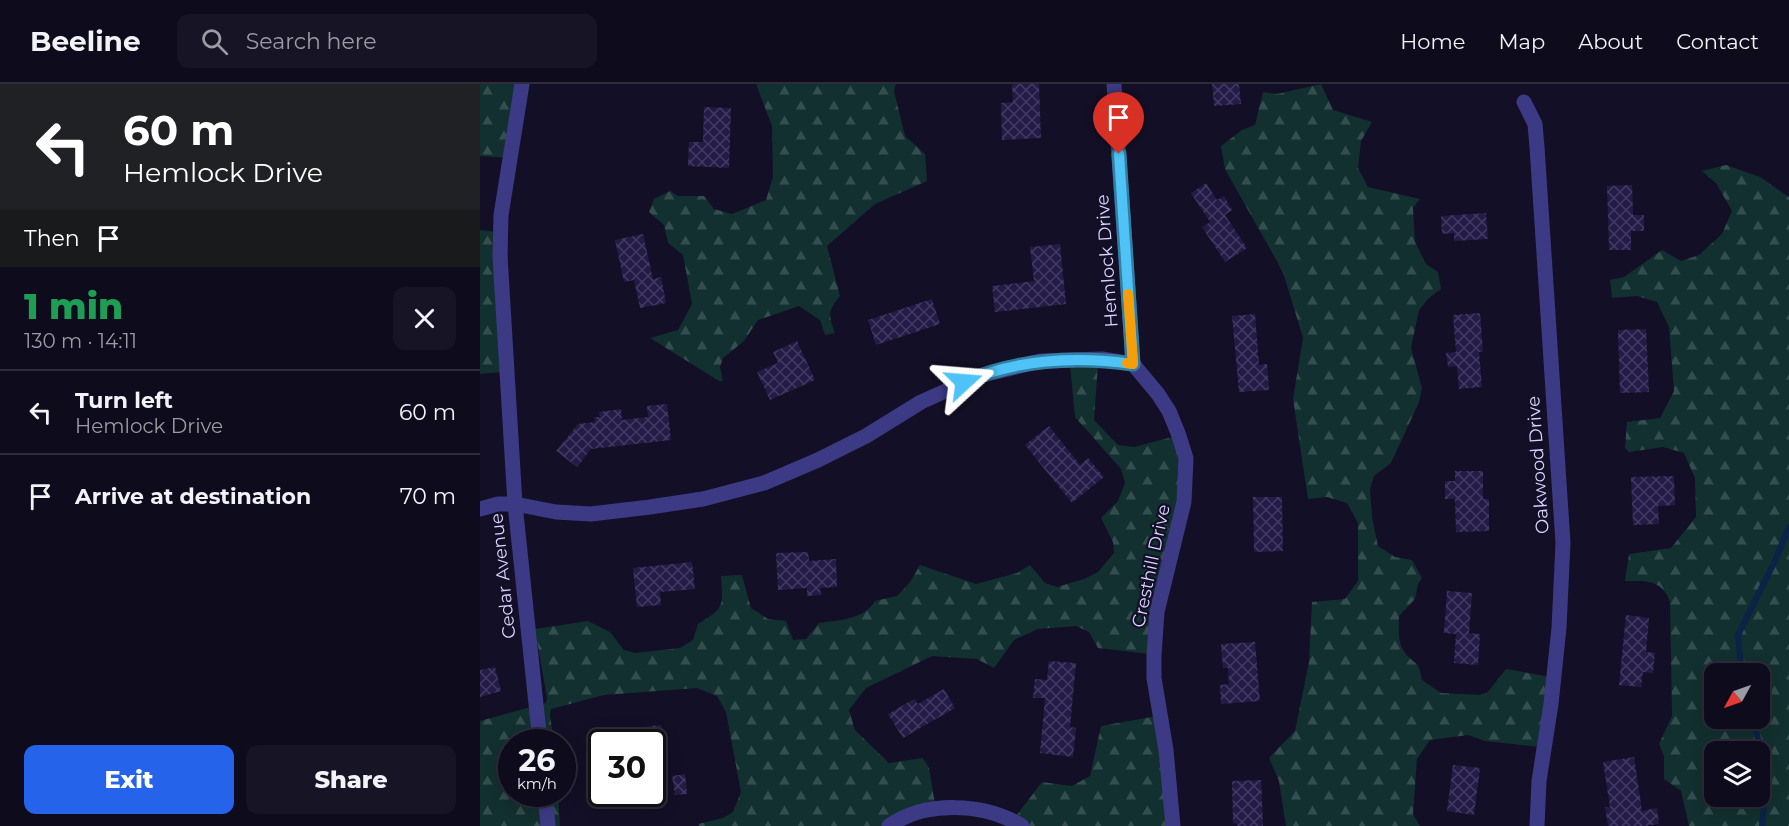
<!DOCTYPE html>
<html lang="en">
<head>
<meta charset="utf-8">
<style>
	:root { --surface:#0e0b1c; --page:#171425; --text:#f1f3f6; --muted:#9b9ba3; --line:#2e2b3b; --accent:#2563eb }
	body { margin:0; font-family:Montserrat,sans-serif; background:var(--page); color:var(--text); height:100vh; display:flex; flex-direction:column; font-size:22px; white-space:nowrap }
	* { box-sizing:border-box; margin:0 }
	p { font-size:20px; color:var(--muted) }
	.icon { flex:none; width:33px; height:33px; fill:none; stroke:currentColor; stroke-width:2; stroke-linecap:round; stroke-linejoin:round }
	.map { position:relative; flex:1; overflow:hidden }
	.panel { display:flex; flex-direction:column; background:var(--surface); width:480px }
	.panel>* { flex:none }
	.banner { background:#202124; color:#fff; overflow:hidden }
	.needle { width:39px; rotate:230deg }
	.controls { position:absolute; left:1224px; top:579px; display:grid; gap:12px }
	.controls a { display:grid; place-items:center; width:66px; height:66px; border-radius:12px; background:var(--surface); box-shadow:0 3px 15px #0003,0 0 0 2px var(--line); font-size:30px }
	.speed { position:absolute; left:18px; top:645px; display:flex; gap:12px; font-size:30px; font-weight:700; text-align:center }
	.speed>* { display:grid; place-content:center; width:78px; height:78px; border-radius:50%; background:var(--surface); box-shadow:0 3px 15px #0003,0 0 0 2px var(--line); line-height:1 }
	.speed small { font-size:15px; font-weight:400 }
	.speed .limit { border:3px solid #111; border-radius:9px; background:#fff; color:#111 }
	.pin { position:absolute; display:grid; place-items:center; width:51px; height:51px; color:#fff; margin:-62px -26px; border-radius:50% 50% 50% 0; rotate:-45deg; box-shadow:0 0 6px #0007 }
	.pin .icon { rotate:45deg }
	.me { position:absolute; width:66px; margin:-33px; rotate:71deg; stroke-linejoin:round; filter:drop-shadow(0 0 4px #0008) }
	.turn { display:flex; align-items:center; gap:21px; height:126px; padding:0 24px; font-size:27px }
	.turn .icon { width:78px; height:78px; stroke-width:2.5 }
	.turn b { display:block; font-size:42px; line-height:51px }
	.then { display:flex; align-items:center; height:57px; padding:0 24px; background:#0003; gap:12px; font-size:22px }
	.round { display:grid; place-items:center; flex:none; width:63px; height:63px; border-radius:12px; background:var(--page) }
	.headline { display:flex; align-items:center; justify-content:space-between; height:102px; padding:0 24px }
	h1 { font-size:36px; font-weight:800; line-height:45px; color:#1e9e55 }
	.primary-button { display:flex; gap:12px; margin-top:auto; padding:12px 24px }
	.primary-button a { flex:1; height:69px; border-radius:12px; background:var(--accent); color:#fff; font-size:24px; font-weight:800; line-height:69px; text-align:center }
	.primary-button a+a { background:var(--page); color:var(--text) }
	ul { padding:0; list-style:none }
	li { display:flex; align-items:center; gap:18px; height:84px; padding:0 24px; border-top:2px solid var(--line) }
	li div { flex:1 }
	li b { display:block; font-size:22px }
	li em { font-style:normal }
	header { display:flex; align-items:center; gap:36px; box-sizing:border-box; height:84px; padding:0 30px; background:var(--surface); border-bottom:2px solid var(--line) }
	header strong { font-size:28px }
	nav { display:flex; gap:33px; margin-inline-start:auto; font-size:21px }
	.search { width:420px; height:54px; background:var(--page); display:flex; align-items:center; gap:15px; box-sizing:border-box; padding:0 21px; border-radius:12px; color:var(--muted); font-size:22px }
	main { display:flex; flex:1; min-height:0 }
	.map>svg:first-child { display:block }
	.forest { fill:url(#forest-firs); fill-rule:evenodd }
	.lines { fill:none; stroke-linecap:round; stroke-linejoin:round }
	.stream { stroke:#0c2248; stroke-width:6 }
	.building { fill:url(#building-cross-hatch) }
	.minor { stroke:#3d3a85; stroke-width:15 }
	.route-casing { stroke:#337fa1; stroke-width:15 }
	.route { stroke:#4fc3f7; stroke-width:10 }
	.slow { stroke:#f59e0b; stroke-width:10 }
	.labels { text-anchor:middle; stroke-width:4.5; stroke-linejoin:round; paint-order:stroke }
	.street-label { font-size:18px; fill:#d9d4ff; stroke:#130f26 }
</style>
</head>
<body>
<header>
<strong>Beeline</strong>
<div class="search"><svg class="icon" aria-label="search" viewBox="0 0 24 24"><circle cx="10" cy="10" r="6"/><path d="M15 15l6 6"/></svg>Search here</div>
<nav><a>Home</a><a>Map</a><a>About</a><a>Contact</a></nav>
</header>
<main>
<section class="panel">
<div class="banner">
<div class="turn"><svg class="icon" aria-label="left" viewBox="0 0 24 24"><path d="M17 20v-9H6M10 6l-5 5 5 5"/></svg><div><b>60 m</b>Hemlock Drive</div></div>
<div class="then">Then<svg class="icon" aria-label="arrive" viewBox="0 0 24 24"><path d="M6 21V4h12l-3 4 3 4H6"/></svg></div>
</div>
<div class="headline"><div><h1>1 min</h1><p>130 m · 14:11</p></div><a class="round"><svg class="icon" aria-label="close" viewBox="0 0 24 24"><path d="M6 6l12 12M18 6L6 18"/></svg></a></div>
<ul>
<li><svg class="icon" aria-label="left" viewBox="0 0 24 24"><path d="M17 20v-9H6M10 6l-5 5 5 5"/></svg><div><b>Turn left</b><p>Hemlock Drive</p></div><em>60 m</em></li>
<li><svg class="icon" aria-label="arrive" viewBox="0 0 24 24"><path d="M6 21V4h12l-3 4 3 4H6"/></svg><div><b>Arrive at destination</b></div><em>70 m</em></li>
</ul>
<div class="primary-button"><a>Exit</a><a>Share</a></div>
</section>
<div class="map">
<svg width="1309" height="742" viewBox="0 0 1309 742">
	<defs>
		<pattern id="forest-firs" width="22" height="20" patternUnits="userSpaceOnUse" patternTransform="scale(1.5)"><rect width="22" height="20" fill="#12302f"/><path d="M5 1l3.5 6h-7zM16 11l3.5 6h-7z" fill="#344d4e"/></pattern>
		<pattern id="building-cross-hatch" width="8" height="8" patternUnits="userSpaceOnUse" patternTransform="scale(1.5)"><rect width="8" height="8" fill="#241b47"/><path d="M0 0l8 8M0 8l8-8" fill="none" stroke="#433b63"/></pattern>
	</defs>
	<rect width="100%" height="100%" fill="#130f26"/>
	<!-- forest -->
	<g class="forest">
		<path d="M0 0H47L33 74 0 72Z"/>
		<path d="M276 0H416L414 7 425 52 445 70 447 97 395 120 347 162 360 212C348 227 348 230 355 249L345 251 340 236 319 222 278 236 264 257 243 274 240 283 243 297H239L170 254 198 246 212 220 203 171 188 159 184 141 169 128 174 115 190 107 198 112H224L234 125 252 130 286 116 293 93 292 42Z"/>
		<path d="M841 0 853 26 892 38 881 57 878 84 888 103 940 115 933 124 935 158 946 180 958 188 961 205 949 214 939 226 931 264 942 304 939 318 911 379 894 392 890 405 892 433 898 462 915 473 932 476 942 494 938 500 935 515 919 532C919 543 917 559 925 569 937 583 938 575 942 596L961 609 1000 611 1008 608 1026 585 1077 594 1060 663 1005 657 988 651 950 656 937 675 933 730 940 742H806L799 697 789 674 815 647 829 578 832 518 865 515 878 497V439L867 419 847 413 828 415 813 315 823 254 803 188 745 85 741 62 762 46 775 41 783 8 797 10Z"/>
		<path d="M1246 81 1280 93 1309 113V742H1209L1201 707 1184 695V672L1179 660 1192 632 1190 517C1181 495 1166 497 1145 497L1149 470 1191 464 1216 433 1215 394 1204 369 1183 363 1149 368 1145 364 1147 338 1180 334 1194 307 1189 243 1177 218 1157 212 1132 214 1130 196 1144 193 1182 166 1201 177 1219 171 1242 150 1252 127 1236 99 1222 87ZM1234 590H1280V634H1234ZM1234 668H1280V712H1234Z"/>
		<path d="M0 146 25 149 28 153 27 197 32 287 0 290Z"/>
		<path d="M618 280 614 336 638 361 654 363 696 352 706 386 669 570 618 564 609 548 596 542 558 545 534 556 514 584 497 575 452 572 386 604 369 626 375 646 409 679 443 674 449 684 456 726 412 742H219L218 740 243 734 253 728 261 708 246 628 237 612 217 604 124 611 71 625 70 631 74 658H32V710H78L80 742H0V637L66 619 67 614 55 545 108 537 130 548 144 566 155 569 200 564 213 556 218 540C245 524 243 522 241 492L262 491 271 524 288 535 306 537 313 556 326 555 339 539C358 536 384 536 395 517L417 512 430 498 440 481 496 500 537 489 550 481 565 499 577 503 604 495 618 488 634 469 633 458 621 434 638 417 645 399 641 385 595 333 590 281Z"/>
		<path d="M677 632 692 742H538L534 735 562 698 592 702 610 692 621 642Z"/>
	</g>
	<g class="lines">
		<!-- stream -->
		<g class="stream">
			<path d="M1262 590 1258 551 1295 477 1309 443"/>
			<path d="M1272 634 1284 675V722L1282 742"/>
		</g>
	</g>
	<!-- building -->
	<g class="building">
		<path d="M532 0H559L561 54 522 56 521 19 533 18Z"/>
		<path d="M732 0H759L761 20 734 22Z"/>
		<path d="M224 23 251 24 249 84 208 82 209 58H223Z"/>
		<path d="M726 99 737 116 744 112 752 126 745 131 767 164 745 178 722 143 730 138 711 109Z"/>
		<path d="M1152 101 1153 131H1164V147H1151V166H1129L1127 102Z"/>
		<path d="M1006 129 1008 155 974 157V149L962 150 961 132Z"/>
		<path d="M163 150 173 195 181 193 186 219 160 224 154 196 144 198 135 156Z"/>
		<path d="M580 160 586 220 515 228 512 202 554 197 550 163Z"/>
		<path d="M452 215 460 240 396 261 388 236Z"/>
		<path d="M1000 229 1003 268H999L1002 303 979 305 977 282 968 283 966 269 976 268 973 231Z"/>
		<path d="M775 230 779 281 787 280 789 306 759 308 752 232Z"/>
		<path d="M1166 245 1169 308 1140 309 1138 246Z"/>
		<path d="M317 257 335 296 290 316 277 288 298 279 293 268Z"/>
		<path d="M187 320 191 356 111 365 97 383 76 367 98 340 115 338 114 333H120L119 328 141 325 142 336 168 333 167 322Z"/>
		<path d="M569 342 600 381 608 374 624 393 592 419 545 361Z"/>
		<path d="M975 387H1003V415H1009V447L976 448 975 415H965V397H975Z"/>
		<path d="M1194 392 1195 421 1178 422 1179 440 1153 441 1151 393Z"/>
		<path d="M773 413H802L803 467 774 468Z"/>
		<path d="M328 468 329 477 356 475 357 503 340 504 341 511 327 512V504L298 506 296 469Z"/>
		<path d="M212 478 215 505 180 508 181 521 157 523 153 484Z"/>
		<path d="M967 507 992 509 989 549 1000 550 998 581 974 579 976 550 964 549Z"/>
		<path d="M1146 531 1169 534 1166 568 1175 569 1173 589 1163 588 1161 603 1139 601Z"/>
		<path d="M775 558 780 617 741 620 740 601 749 600 748 584H743L741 560Z"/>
		<path d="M569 577 596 579 590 643 596 644 593 673 560 669 565 614H553L555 595 567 596Z"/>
		<path d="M15 583 21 607 0 613V586Z"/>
		<path d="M464 605 475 624 423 654 408 630 434 615 438 620Z"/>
		<path d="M181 641 184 665 172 667V658H133L131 647Z"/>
		<path d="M1154 673 1162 727 1177 724 1179 740 1164 742H1128L1125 723H1130L1123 678Z"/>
		<path d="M973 681 1000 684 994 731 967 727Z"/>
		<path d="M205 690 207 710 195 711 192 692Z"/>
		<path d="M781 696 783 742H757V740L753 739 752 697Z"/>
	</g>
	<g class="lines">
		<!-- minor -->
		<g class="minor">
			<path d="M42 0 21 131 20 172 35 420 60 658"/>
			<path d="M634 0 653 280"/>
			<path d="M1044 18 1055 40 1057 63 1083 459 1079 544 1071 620 1059 697 1057 742"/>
			<path d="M653 280 678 310 689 327 698 349 706 374 704 418 677 528 674 571V594L686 666 693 742"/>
			<path d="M0 425 18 420H35L76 428 111 430 170 423 223 415 284 399 338 376 386 352 441 318 499 292 560 277 622 275 653 280"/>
			<path d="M65 710 68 742"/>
			<path d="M409 742C446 716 505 719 542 742"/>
		</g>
	</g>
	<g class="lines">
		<defs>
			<path id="route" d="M484 298C538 275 596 272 653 280L639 70"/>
		</defs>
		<!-- route casing -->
		<use href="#route" class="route-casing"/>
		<!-- route -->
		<use href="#route" class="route"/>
		<!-- slow -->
		<path class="slow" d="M647 279 653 280 648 210"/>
	</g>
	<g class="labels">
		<!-- street labels -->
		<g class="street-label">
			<text transform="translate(627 177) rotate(-94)" y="6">Hemlock Drive</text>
			<text transform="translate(1058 381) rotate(-94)" y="6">Oakwood Drive</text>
			<text transform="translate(671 482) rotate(-78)" y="6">Cresthill Drive</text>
			<text transform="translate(23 492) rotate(-96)" y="6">Cedar Avenue</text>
		</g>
	</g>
</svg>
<div class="controls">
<a><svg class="needle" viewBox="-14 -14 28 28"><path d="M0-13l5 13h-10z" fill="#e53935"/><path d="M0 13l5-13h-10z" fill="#9b9ba3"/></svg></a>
<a><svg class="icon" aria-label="layers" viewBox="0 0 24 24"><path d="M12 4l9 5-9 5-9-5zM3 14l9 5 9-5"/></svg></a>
</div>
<div class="speed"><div>26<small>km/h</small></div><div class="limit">30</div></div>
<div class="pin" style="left:639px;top:70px;background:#d93025"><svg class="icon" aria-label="arrive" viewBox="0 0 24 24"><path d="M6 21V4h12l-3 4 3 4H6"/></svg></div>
<svg class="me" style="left:484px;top:298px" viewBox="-20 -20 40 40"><path d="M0-17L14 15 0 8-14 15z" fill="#4fc3f7" stroke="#fff" stroke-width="4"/></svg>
</div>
</main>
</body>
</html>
